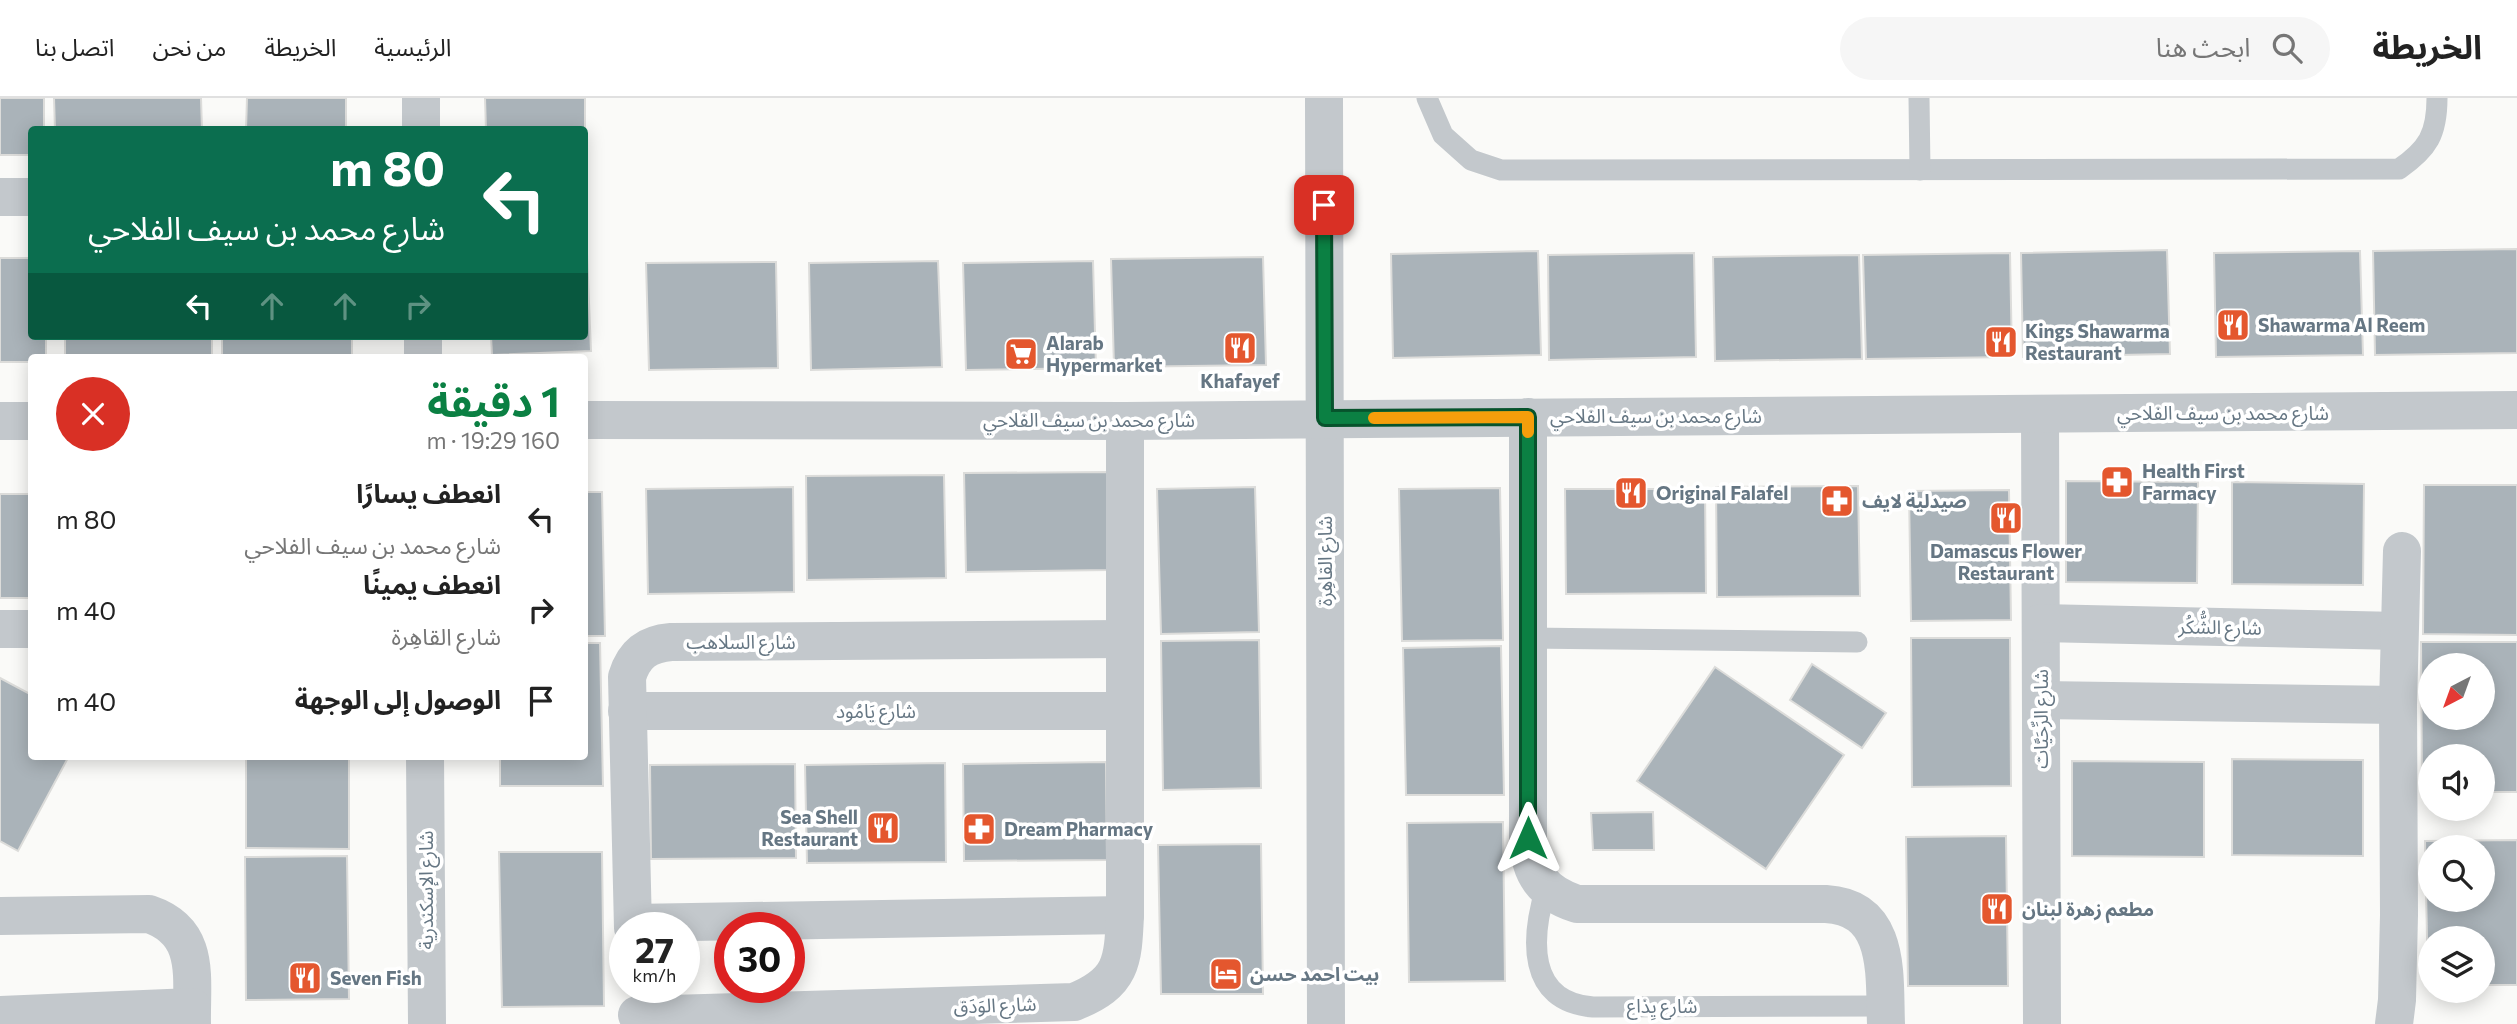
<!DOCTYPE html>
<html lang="ar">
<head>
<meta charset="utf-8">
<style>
	:root { --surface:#fff; --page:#f6f6f6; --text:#222; --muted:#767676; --line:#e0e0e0; --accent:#0b8043 }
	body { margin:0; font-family:Commissioner,"Noto Sans Arabic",sans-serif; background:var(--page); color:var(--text); direction:rtl; height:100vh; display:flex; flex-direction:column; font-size:26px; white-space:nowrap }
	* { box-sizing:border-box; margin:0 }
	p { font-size:23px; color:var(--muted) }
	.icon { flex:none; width:38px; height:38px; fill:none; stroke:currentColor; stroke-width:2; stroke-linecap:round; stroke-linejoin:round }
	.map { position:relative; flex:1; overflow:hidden; direction:ltr }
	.panel { position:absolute; left:28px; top:256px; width:560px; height:406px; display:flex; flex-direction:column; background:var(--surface); border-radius:7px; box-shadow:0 4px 18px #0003; direction:rtl }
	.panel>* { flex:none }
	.guide { position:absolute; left:28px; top:28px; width:560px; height:214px; border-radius:7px; box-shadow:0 4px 18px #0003; direction:rtl; background:#0b6e4f; color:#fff; overflow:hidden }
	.needle { width:46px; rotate:221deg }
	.tools { position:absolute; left:2418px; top:555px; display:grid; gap:14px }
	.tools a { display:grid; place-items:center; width:77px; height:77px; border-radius:50%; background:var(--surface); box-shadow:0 4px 18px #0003; font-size:35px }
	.speed { position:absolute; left:609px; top:814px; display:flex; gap:14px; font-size:35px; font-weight:700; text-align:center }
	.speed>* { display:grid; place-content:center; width:91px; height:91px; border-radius:50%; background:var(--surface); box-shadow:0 4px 18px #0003; line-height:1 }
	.speed small { font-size:18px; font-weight:400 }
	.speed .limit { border:10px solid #d22; background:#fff; color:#111 }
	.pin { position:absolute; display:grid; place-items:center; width:60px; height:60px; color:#fff; margin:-30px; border-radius:14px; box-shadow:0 4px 10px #0006 }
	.me { position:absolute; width:77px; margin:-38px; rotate:0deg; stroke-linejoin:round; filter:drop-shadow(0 0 5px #0008) }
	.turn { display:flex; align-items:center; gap:24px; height:147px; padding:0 28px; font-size:32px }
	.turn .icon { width:91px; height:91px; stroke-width:2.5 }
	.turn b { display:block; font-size:49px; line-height:60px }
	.lanes { display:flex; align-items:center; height:66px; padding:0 28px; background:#0003; justify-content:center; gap:35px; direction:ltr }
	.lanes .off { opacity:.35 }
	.round { display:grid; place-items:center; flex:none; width:74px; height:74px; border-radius:37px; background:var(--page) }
	.overview { display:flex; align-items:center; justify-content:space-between; height:119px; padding:0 28px }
	h1 { font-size:42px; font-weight:700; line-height:52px; color:var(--accent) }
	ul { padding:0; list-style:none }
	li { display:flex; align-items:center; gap:21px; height:91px; padding:0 28px }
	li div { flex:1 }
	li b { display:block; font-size:26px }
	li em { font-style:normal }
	header { display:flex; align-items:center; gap:42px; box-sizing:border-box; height:98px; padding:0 35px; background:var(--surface); border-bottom:2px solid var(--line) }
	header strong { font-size:33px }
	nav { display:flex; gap:38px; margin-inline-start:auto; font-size:24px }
	.search { width:490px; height:63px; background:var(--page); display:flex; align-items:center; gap:18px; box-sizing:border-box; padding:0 24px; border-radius:38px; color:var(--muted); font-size:26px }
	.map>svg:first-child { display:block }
	.building { fill:#aab3b9; stroke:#dcdcda; stroke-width:2; fill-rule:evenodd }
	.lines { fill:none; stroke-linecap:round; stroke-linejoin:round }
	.service { stroke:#c3c8cc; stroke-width:21 }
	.minor { stroke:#c3c8cc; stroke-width:38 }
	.route-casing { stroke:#07532c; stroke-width:18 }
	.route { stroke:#0b8043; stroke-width:12 }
	.slow { stroke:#f59e0b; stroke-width:12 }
	.labels { text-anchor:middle; stroke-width:7; stroke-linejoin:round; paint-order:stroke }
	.poi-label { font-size:19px; font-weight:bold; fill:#657683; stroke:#fff; text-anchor:start }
	.street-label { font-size:19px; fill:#657683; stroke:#fff }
</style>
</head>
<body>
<header>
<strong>الخريطة</strong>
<div class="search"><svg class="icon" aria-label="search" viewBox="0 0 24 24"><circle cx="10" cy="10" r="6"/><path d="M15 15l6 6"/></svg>ابحث هنا</div>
<nav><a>الرئيسية</a><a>الخريطة</a><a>من نحن</a><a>اتصل بنا</a></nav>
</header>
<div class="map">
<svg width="2517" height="926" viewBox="0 0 2517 926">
	<rect width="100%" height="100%" fill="#fafaf8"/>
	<!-- building -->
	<g class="building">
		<path d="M0 0H44V32H32V57H0Z"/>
		<path d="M54 0H201L202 32H55Z"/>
		<path d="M247 0H346V32H246Z"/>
		<path d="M485 0H585V96L584 32H486Z"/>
		<path d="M585 107 591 253 492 257 491 238H584Z"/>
		<path d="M2517 151V255L2375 257 2373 153Z"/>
		<path d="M2167 152 2170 256 2023 259 2021 155Z"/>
		<path d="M1538 153 1541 257 1393 260 1391 156Z"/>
		<path d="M2360 153 2363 257 2216 259 2214 155Z"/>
		<path d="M1694 155 1696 259 1549 262 1548 157Z"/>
		<path d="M2010 155 2012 259 1866 261 1863 157Z"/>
		<path d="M1859 157 1862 261 1715 263 1713 159Z"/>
		<path d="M1263 159 1266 267 1114 269 1111 161Z"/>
		<path d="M0 160H32V238H46V259H32V264H0Z"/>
		<path d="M938 163 942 269 811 272 809 165Z"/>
		<path d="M1093 163 1096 270 966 272 963 165Z"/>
		<path d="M776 164 778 270 649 272 646 165Z"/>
		<rect x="65" y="238" width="147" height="21"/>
		<rect x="222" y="238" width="130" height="21"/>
		<path d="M1108 374 1109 472 966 474 964 375Z"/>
		<path d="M944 377 946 480 807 482 806 378Z"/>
		<path d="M2066 383 2198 384 2197 485 2066 484Z"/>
		<path d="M2232 384 2364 386 2363 487 2232 486Z"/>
		<path d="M2424 387H2517V537L2423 536Z"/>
		<path d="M1858 388 1860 498 1717 499 1716 389Z"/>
		<path d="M793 389 794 494 648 496 646 391Z"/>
		<path d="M1255 389 1259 534 1161 536 1157 391Z"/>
		<path d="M1500 390 1503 542 1402 543 1399 391Z"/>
		<path d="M1565 391H1705L1706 495 1566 496Z"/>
		<path d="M2009 392 2011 522 1911 523 1909 393Z"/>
		<path d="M584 394H602L605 538H584Z"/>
		<rect x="0" y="396" width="32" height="104"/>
		<path d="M1911 540H2010L2011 688 1912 689Z"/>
		<path d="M1259 542 1261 690 1163 692 1161 543Z"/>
		<path d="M2421 544H2517V694H2483V658H2431V694H2422ZM2431 567H2483V620H2431Z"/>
		<path d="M584 545H600L603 688H500V658H584Z"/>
		<path d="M1501 548 1504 697H1406L1403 550Z"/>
		<path d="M1812 566 1886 615 1862 650 1790 602Z"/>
		<path d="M1715 569 1844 657 1766 771 1637 683Z"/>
		<path d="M0 580 32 597V658H69L18 753 0 743Z"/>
		<path d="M100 658H217V661L100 660Z"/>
		<path d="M246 658H349V751L246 750Z"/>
		<path d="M2232 661 2363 662V758L2232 757Z"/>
		<path d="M2072 663 2204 664V759L2072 758Z"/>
		<path d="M1106 664 1107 762 964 763 963 666Z"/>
		<path d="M945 665 946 764 807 765 805 667Z"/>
		<path d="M795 666 796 760 651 761 650 667Z"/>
		<path d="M1653 714 1654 752H1593L1591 715Z"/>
		<path d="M1503 724 1505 883 1409 884 1407 725Z"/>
		<path d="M2006 738 2008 888H1908L1906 739Z"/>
		<path d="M2517 742V887H2483V840H2431V888H2428L2425 743ZM2431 749H2483V802H2431Z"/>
		<path d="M1261 746 1263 896H1161L1158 747Z"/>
		<path d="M499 754H602L604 908 502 909Z"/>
		<path d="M347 758 349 901 246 902 245 759Z"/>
	</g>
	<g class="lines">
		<!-- service -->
		<g class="service">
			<path d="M1427 0 1443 37 1471 62 1501 72 2399 71C2428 51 2437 36 2437 0"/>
			<path d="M1919 0 1920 72"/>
			<path d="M1528 540 1857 544"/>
			<path d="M1546 790C1531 839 1526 904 1593 909L1885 908"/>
		</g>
		<!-- minor -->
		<g class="minor">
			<path d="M421 0V32"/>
			<path d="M1324 0 1326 926"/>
			<path d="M0 99H32"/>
			<path d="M423 238V259"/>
			<path d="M2040 316 2042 926"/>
			<path d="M1528 319V740C1529 776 1543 795 1577 806H1826C1892 810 1884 878 1886 926"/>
			<path d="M584 322 1125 323 2517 312"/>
			<path d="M0 323H32"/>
			<path d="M2041 525 2399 533"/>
			<path d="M0 531H32"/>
			<path d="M2041 602 2398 607"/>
			<path d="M627 613H1124"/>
			<path d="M425 658 427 926"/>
			<path d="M0 818 149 816C202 834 191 880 192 926"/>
			<path d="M633 825 1125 817"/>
			<path d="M633 830 627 579C634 556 647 546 671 544L1123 541"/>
			<path d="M0 917 192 909"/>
			<path d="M637 917 1074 904C1122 885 1123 864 1125 817V323"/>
			<path d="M2394 926 2397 902 2399 817 2398 607 2402 453"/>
		</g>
	</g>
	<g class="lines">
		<defs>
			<path id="route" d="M1324 107 1325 320 1528 319V740"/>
		</defs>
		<!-- route casing -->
		<use href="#route" class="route-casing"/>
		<!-- route -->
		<use href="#route" class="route"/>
		<!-- slow -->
		<path class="slow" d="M1374 320 1528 319V334"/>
	</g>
	<!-- icons -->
	<defs>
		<symbol id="restaurant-square" viewBox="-11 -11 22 22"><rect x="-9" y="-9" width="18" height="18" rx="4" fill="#e4572e" stroke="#fff"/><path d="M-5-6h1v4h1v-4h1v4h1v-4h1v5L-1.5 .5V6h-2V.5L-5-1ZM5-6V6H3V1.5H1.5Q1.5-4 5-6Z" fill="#fff"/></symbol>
		<symbol id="supermarket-square" viewBox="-11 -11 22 22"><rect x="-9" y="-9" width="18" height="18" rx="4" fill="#e4572e" stroke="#fff"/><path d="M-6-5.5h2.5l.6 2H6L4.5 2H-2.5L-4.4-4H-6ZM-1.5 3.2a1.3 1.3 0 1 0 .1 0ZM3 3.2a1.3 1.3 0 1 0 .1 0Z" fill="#fff"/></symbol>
		<symbol id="pharmacy-square" viewBox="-11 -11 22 22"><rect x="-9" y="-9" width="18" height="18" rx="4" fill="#e4572e" stroke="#fff"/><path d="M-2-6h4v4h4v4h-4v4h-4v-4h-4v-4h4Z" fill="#fff"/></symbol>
		<symbol id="hotel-square" viewBox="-11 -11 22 22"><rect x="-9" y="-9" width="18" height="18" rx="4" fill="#e4572e" stroke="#fff"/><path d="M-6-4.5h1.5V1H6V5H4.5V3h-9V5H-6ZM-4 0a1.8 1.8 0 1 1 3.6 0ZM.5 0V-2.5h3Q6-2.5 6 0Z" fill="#fff"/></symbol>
	</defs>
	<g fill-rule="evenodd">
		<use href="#restaurant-square" x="2214" y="208" width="38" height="38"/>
		<use href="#restaurant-square" x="1982" y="225" width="38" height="38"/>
		<use href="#restaurant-square" x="1221" y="231" width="38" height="38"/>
		<use href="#supermarket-square" x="1002" y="237" width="38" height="38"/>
		<use href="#pharmacy-square" x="2098" y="365" width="38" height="38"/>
		<use href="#restaurant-square" x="1612" y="376" width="38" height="38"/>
		<use href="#pharmacy-square" x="1818" y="384" width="38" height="38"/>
		<use href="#restaurant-square" x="1987" y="401" width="38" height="38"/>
		<use href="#restaurant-square" x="864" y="711" width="38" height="38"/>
		<use href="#pharmacy-square" x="960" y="712" width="38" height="38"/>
		<use href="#restaurant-square" x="1978" y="792" width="38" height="38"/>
		<use href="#hotel-square" x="1207" y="857" width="38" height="38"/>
		<use href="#restaurant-square" x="286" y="861" width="38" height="38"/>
	</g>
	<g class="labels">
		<!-- poi labels -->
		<g class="poi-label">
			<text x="2258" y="234">Shawarma Al Reem</text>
			<text x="2025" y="240">Kings Shawarma<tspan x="2025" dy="22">Restaurant</tspan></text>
			<text x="1046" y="252">Alarab<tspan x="1046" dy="22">Hypermarket</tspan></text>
			<text x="1240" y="290" text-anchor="middle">Khafayef</text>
			<text x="2142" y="380">Health First<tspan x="2142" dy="22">Farmacy</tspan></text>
			<text x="1656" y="402">Original Falafel</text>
			<text x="1862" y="410">صيدلية لايف</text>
			<text x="2006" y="460" text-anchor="middle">Damascus Flower<tspan x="2006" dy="22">Restaurant</tspan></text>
			<text x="858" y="726" text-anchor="end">Sea Shell<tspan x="858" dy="22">Restaurant</tspan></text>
			<text x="1004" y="738">Dream Pharmacy</text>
			<text x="2022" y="818">مطعم زهرة لبنان</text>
			<text x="1250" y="883">بيت احمد حسن</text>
			<text x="330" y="887">Seven Fish</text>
		</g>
		<!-- street labels -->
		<g class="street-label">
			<text x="2223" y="322">شارع محمد بن سيف الفلاحي</text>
			<text x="1656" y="325">شارع محمد بن سيف الفلاحي</text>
			<text x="1089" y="329">شارع محمد بن سيف الفلاحي</text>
			<text transform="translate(1325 463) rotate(-90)" y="7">شارع القاهِرة</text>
			<text transform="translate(2220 529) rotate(1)" y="7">شارع الشُّكُر</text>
			<text x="741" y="551">شارع السلاهب</text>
			<text x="876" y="620">شارع يَامُود</text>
			<text transform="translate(2041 621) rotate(-90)" y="7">شارع الرِّحَيَّات</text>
			<text transform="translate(426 792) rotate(-90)" y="7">شارع الإسكندرية</text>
			<text transform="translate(995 907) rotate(-2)" y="7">شارع الوَدَق</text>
			<text x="1662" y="915">شارع يِذاع</text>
		</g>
	</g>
</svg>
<div class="tools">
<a><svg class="needle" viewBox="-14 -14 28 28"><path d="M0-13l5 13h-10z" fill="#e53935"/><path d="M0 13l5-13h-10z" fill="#767676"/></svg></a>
<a><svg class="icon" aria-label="sound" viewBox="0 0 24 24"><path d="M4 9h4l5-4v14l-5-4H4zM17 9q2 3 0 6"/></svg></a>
<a><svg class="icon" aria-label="search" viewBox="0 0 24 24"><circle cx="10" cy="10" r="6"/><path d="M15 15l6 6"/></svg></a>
<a><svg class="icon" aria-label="layers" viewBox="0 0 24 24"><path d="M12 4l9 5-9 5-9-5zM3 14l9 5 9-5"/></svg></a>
</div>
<div class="speed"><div>27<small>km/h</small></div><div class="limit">30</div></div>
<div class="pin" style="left:1324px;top:107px;background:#d93025"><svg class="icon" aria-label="arrive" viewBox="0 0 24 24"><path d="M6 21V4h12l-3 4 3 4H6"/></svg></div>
<svg class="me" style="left:1528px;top:740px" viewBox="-20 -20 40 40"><path d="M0-17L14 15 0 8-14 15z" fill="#0b8043" stroke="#fff" stroke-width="4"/></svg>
<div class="guide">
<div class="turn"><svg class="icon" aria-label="left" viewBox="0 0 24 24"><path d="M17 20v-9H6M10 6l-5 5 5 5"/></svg><div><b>80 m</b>شارع محمد بن سيف الفلاحي</div></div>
<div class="lanes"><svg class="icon" aria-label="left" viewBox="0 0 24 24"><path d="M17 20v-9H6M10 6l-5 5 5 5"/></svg><svg class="icon off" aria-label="ahead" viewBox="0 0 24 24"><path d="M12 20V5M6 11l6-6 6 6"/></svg><svg class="icon off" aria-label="ahead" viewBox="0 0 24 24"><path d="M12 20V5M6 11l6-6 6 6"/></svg><svg class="icon off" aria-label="right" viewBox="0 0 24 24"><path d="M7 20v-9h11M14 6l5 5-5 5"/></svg></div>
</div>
<section class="panel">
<div class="overview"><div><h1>1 دقيقة</h1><p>160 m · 19:29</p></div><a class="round" style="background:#d93025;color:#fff"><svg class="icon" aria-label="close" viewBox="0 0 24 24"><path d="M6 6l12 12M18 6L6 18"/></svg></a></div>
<ul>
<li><svg class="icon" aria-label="left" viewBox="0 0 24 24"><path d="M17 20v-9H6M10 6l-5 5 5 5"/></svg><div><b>انعطف يسارًا</b><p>شارع محمد بن سيف الفلاحي</p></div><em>80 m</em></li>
<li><svg class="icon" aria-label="right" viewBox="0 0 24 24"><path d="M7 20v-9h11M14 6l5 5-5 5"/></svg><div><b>انعطف يمينًا</b><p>شارع القاهِرة</p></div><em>40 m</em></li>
<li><svg class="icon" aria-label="arrive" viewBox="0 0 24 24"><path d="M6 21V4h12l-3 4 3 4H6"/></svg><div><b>الوصول إلى الوجهة</b></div><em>40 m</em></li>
</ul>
</section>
</div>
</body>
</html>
